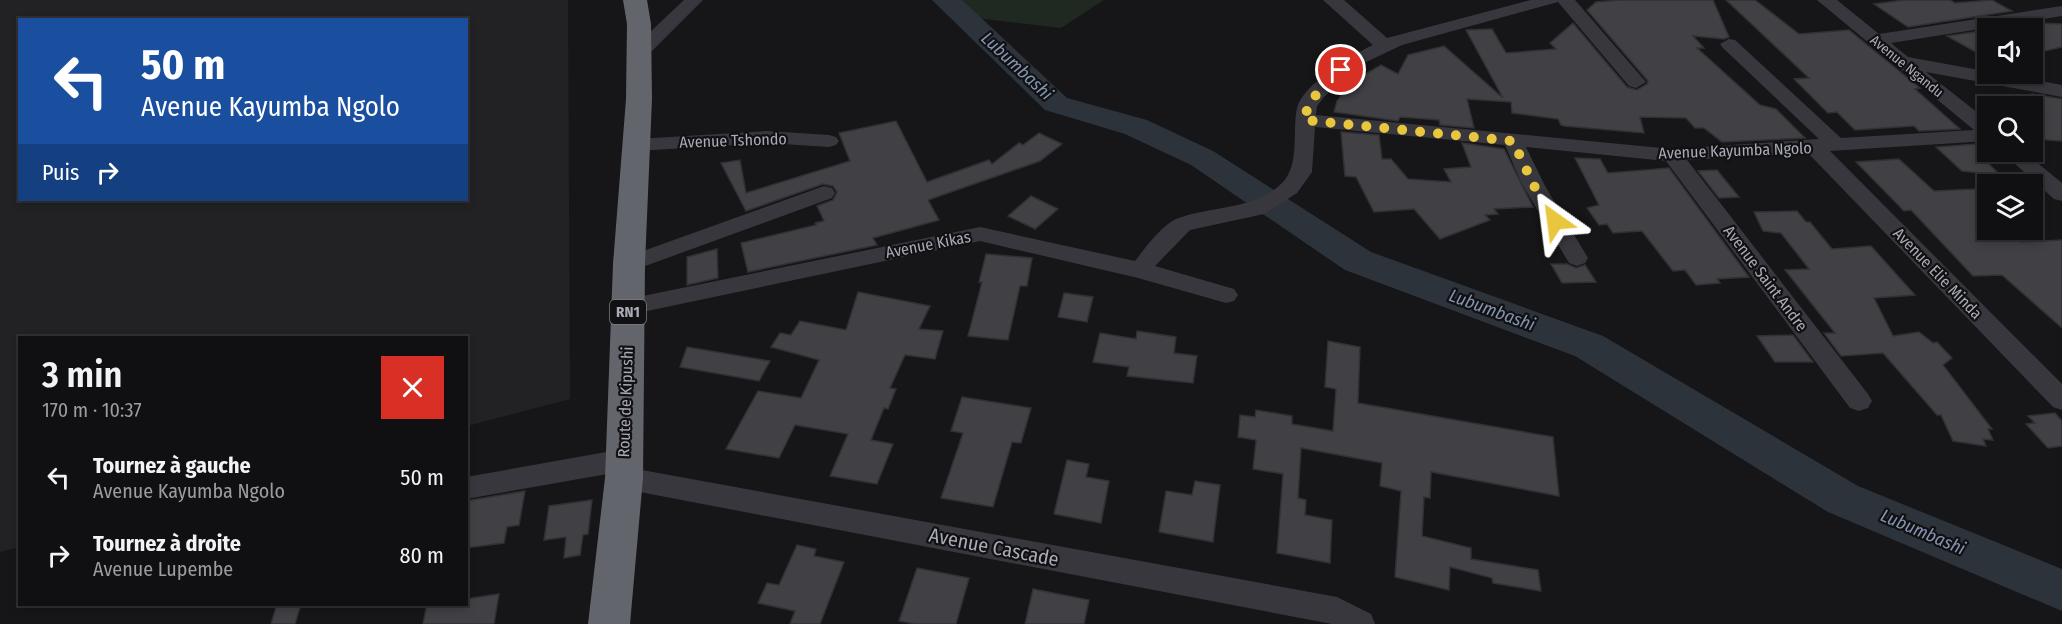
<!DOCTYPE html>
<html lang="fr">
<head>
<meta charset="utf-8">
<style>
	:root { --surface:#101012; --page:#1e1e20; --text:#f1f3f6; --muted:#9c9d9f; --line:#303032 }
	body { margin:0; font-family:"Fira Sans Condensed",sans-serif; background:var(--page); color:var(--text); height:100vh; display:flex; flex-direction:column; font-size:22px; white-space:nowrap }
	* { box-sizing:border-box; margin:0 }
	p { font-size:20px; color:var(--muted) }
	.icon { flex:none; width:33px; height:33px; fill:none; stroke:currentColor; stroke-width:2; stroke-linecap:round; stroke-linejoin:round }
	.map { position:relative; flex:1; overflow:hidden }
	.drawer { position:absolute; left:18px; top:336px; width:450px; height:270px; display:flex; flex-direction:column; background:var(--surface); border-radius:0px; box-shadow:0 3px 9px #0003,0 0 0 2px var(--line) }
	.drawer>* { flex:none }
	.guide { position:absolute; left:18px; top:18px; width:450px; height:183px; border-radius:0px; box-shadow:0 3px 9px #0003,0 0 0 2px var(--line); background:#1a4fa0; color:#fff; overflow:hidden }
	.fabs { position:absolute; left:1977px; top:18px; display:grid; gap:12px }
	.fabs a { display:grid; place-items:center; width:66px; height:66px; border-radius:0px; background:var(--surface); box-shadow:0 3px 9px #0003,0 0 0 2px var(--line); font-size:30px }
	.pin { position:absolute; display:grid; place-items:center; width:51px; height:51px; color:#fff; margin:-26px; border:3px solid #fff; border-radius:50%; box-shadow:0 2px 6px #0007 }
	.me { position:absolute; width:66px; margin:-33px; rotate:329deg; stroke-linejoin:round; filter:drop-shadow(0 0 4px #0008) }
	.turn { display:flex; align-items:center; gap:21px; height:126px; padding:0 24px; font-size:27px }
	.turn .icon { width:78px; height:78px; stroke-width:2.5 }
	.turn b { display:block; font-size:42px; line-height:51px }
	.then { display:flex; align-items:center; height:57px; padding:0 24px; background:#0003; gap:12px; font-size:22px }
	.round { display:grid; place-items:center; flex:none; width:63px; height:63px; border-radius:0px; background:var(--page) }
	.head { display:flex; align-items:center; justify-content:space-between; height:102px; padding:0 24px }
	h1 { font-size:36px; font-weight:600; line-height:45px }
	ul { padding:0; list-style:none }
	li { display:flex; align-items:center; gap:18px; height:78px; padding:0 24px }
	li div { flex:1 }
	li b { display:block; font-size:22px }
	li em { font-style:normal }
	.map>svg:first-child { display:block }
	.built { fill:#222225; fill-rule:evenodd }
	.green { fill:#202822 }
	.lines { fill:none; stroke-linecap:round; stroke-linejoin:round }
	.river { fill:#2d333b; fill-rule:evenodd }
	.building { fill:#404045; stroke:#313034; stroke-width:1.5 }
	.minor { fill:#37373d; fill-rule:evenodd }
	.highway { fill:#63656d; fill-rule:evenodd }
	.route { stroke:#e8c63e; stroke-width:10; stroke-dasharray:0 18 }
	.labels { text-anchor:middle; stroke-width:4.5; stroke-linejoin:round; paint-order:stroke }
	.far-street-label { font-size:14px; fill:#a9abb7; stroke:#111113 }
	.shield { fill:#111113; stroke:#7b7d86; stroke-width:1.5 }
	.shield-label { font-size:15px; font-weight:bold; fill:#a9abb7 }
	.street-label { font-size:16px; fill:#a9abb7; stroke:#111113 }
	.water-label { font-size:18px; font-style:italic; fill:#8294b0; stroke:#111113 }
	.near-street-label { font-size:20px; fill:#a9abb7; stroke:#111113 }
</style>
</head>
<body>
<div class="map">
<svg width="2062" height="624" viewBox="0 0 2062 624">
	<rect width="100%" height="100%" fill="#161618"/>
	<!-- built -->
	<path class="built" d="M0 0H568L570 399 467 426 466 338H20L19 547 0 552ZM20 20H466V200H20Z"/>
	<!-- green -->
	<path class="green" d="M954 0H1104L1061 28 976 18Z"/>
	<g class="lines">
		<!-- river -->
		<path class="river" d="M932 0H962L1067 98 1147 120 1213 151 1371 252 1603 336 1858 486 2062 569V611L1828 512 1575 356 1345 270 1191 165 1125 134 1045 110Z"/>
	</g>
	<!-- building -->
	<g class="building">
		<path d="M1620 0H1713L1729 37 1724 39 1693 36 1704 48H1697L1760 105 1776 109 1805 138 1722 142 1704 128H1695L1686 118 1640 117 1644 133 1564 126 1561 125 1558 119 1512 113 1511 102 1467 99 1474 128 1440 125 1439 120 1400 117 1398 121 1334 112 1337 101 1351 82 1381 65 1398 74 1408 55 1444 46 1503 98 1466 30 1492 29 1506 53 1556 49 1550 43 1573 23 1627 87 1637 90 1647 84 1648 81 1587 10 1596 2Z"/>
		<path d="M1726 0H1755L1799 34 1849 30 1920 88 1915 89 1960 129 1919 131 1914 126 1855 130 1837 112 1828 113 1794 79 1809 78Z"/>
		<path d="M1904 0H1950L1955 3 1992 0 2012 11 1908 27 1874 4Z"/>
		<path d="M2033 23 2062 24V47L2032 54V28H1997Z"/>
		<path d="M1988 30V59L1947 36Z"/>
		<path d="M2032 94 2062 99V141L2032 139Z"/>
		<path d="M896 121 927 182 989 160 992 164 1019 143 1023 145 1039 133 1062 144 1040 161 928 200 939 220 873 238 877 245 748 272 741 243 816 225 815 223 824 221 817 206 833 200 837 192 833 186 823 184 746 211 721 163 740 160 746 193 850 161 839 133Z"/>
		<path d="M1341 132 1379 135 1382 159H1391L1408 179 1451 182 1444 169 1471 167 1462 143 1504 149 1533 207 1494 209 1498 214 1485 215 1490 220 1440 239 1414 209 1374 212 1356 177 1345 176Z"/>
		<path d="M1977 144 1982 148H1988V152H1993L2005 162 1988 163 2000 175 1962 171 1936 147Z"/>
		<path d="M1575 158 1600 159 1608 173 1669 168 1749 277 1717 279 1720 283 1696 285 1685 270 1673 271 1642 231 1613 233 1607 224 1599 225 1587 208 1599 205Z"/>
		<path d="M1899 159 1934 191 1976 189 1988 200V230H2009L2021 242 2062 240V328L2002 275 1973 276 1911 210 1904 211 1856 162Z"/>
		<path d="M1717 170 1739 197 1719 198 1698 171Z"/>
		<path d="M1031 196 1058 209 1035 229 1008 216Z"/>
		<path d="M1797 211 1806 222H1810L1832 249 1871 246 1915 295 1874 298 1893 336 1919 332 1933 343 1937 342 1952 358 1943 365 1992 429H1988L1993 440 1983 439 1986 446 1953 441 1941 415H1937L1883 353 1841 356 1824 333H1835L1785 270 1809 269 1781 233 1763 231 1754 212Z"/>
		<path d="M717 249 718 278 687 285V257Z"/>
		<path d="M986 254 1032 258 1027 286H1020L1008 340 968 336 982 282H979Z"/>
		<path d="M1551 264H1567L1576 268 1585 265 1596 282 1562 283Z"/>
		<path d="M858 292 930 306 919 329 943 331 935 359 905 355 890 388 896 389 888 409 884 408 871 440 893 444 877 484 830 476 848 434 795 425 779 458 726 449 758 391 801 398 819 360 771 347 780 333 791 335 800 321 846 330Z"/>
		<path d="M1064 293 1093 297 1087 322 1058 317Z"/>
		<path d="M1137 331 1176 337 1174 353 1197 356 1193 383 1127 376 1129 367 1093 362 1100 333 1136 339Z"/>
		<path d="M1793 335 1813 362H1775L1757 336Z"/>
		<path d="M1328 341 1360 347 1358 403 1553 437 1559 496 1431 472 1430 498 1424 497 1422 536 1471 548V559L1538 570 1541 591 1493 583 1492 578 1450 567 1449 590 1395 577 1401 491 1380 486 1382 463 1301 448 1298 498 1306 500 1305 515 1332 520 1330 563 1277 553 1283 474 1253 469 1256 440 1238 437 1240 415 1255 417 1256 410 1292 416V424L1333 431 1336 389 1325 387Z"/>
		<path d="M687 347 770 361 759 381 680 367Z"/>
		<path d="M962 397 1031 408 1021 443 1012 442 993 507 941 498 963 433 951 431Z"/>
		<path d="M2055 413 2062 421V446L2048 448 2026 424 2035 423 2028 416Z"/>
		<path d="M1067 460 1089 464 1086 477 1109 481 1101 523 1054 514Z"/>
		<path d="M1195 481 1220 485 1213 542 1159 532 1166 491 1192 495Z"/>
		<path d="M525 491 519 525 507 527 504 543 466 548V501Z"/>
		<path d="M592 500 588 534 583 535 580 555 564 558 566 537 544 540 549 506Z"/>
		<path d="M797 545 816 549 814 556 844 562 820 624H790L795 611 758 603 767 583 779 585Z"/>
		<path d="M917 568 969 578 956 624H915L899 621Z"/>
		<path d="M1033 589 1089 600 1084 624H1025Z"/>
		<path d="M499 594 494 624H423L427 604H466V599Z"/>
		<path d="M277 604H301L295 624H271Z"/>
	</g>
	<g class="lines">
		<!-- minor -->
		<g class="minor">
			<path d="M684 0H703L646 57H632L630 53 632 49Z"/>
			<path d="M1323 0H1344L1387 38 1531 0H1575L1646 82 1636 88 1629 86 1558 2 1402 45 1362 64 1324 97 1317 106 1316 115 1672 149 1819 139 1723 48 1720 44 1729 39 1735 40 1841 138 1974 130 1817 0H1837L1879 34 2062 6V16L1891 43 1908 57 2062 85V97L1926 72 1988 121V141L1830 151 2062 384V410L2053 407 1808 153 1687 160 1868 394 1872 401 1868 408 1859 411 1850 408 1666 161 1526 147 1544 184 1588 258 1585 263 1577 266 1569 263 1566 258 1522 184 1505 145 1315 127 1312 172 1297 193 1264 214 1190 230 1155 266 1234 289 1238 295 1234 301 1226 303 1138 278 980 241 628 315 620 313 616 307 620 301 628 299 980 227 1135 261C1145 248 1161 226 1176 219 1211 205 1255 211 1283 182 1300 164 1292 130 1297 108 1303 84 1352 55 1373 45Z"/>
			<path d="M767 131 829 135 836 137 839 141 836 145 829 147 767 143 637 151 630 149 627 145 630 141 637 139Z"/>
			<path d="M2002 152H2024L2062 183V201L2054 199Z"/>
			<path d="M824 186 832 188 835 193 832 198 637 269 629 272 621 269 618 264 621 259Z"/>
			<path d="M623 449 633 452 637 460 631 468 1337 597 1371 614 1375 624H1332L624 489 614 486 610 478 613 473 466 499V477Z"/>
		</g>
		<!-- highway -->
		<path class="highway" d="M623 0H647L651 24 652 99 645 264 643 478 630 624H588L605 478 613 264 626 99 627 24Z"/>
	</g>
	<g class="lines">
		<!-- route -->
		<path class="route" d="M1341 70C1325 85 1309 97 1304 120L1513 141 1533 184 1555 221"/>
	</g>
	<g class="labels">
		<!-- far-street labels -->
		<g class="far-street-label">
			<text transform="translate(1907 66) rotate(39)" y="5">Avenue Ngandu</text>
		</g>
		<!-- shield labels -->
		<rect class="shield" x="610" y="300" width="36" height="24" rx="4.5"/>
		<g class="shield-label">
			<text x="628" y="317">RN1</text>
		</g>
		<!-- street labels -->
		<g class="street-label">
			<text transform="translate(733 140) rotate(-2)" y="6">Avenue Tshondo</text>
			<text transform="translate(1735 150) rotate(-2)" y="6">Avenue Kayumba Ngolo</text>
			<text transform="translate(928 244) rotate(-11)" y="6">Avenue Kikas</text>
			<text transform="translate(1938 273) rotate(46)" y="6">Avenue Elie Minda</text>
			<text transform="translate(1766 278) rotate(53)" y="6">Avenue Saint Andre</text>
			<text transform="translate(625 402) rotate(-88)" y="6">Route de Kipushi</text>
		</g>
		<!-- water labels -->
		<g class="water-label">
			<text transform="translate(1017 66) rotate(43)" y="6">Lubumbashi</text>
			<text transform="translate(1492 310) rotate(20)" y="6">Lubumbashi</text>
			<text transform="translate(1923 532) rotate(23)" y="6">Lubumbashi</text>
		</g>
		<!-- near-street labels -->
		<g class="near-street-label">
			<text transform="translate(994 547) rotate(11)" y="7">Avenue Cascade</text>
		</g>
	</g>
</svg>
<div class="fabs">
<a><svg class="icon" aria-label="sound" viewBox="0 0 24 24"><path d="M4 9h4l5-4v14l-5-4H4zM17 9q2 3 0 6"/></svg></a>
<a><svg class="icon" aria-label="search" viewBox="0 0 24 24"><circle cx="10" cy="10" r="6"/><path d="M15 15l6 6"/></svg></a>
<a><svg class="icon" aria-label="layers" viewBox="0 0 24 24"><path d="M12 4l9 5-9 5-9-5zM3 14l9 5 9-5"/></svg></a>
</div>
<div class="pin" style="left:1341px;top:70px;background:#d93025"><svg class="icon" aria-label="arrive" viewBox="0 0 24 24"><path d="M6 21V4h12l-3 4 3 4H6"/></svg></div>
<svg class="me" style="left:1555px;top:221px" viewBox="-20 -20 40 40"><path d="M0-17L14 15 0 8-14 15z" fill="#e8c63e" stroke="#fff" stroke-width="4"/></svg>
<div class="guide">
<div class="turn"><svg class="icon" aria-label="left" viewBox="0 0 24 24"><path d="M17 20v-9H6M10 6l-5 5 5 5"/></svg><div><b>50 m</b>Avenue Kayumba Ngolo</div></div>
<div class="then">Puis<svg class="icon" aria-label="right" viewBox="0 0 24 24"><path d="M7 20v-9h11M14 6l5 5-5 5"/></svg></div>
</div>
<section class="drawer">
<div class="head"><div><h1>3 min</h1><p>170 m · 10:37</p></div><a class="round" style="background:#d93025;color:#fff"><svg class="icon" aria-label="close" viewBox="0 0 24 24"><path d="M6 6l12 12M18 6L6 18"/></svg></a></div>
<ul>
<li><svg class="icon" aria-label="left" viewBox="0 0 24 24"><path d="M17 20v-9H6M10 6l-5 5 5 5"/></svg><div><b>Tournez à gauche</b><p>Avenue Kayumba Ngolo</p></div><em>50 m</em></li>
<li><svg class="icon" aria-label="right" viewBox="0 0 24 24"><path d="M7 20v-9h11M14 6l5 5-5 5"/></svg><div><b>Tournez à droite</b><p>Avenue Lupembe</p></div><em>80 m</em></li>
</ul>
</section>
</div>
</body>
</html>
